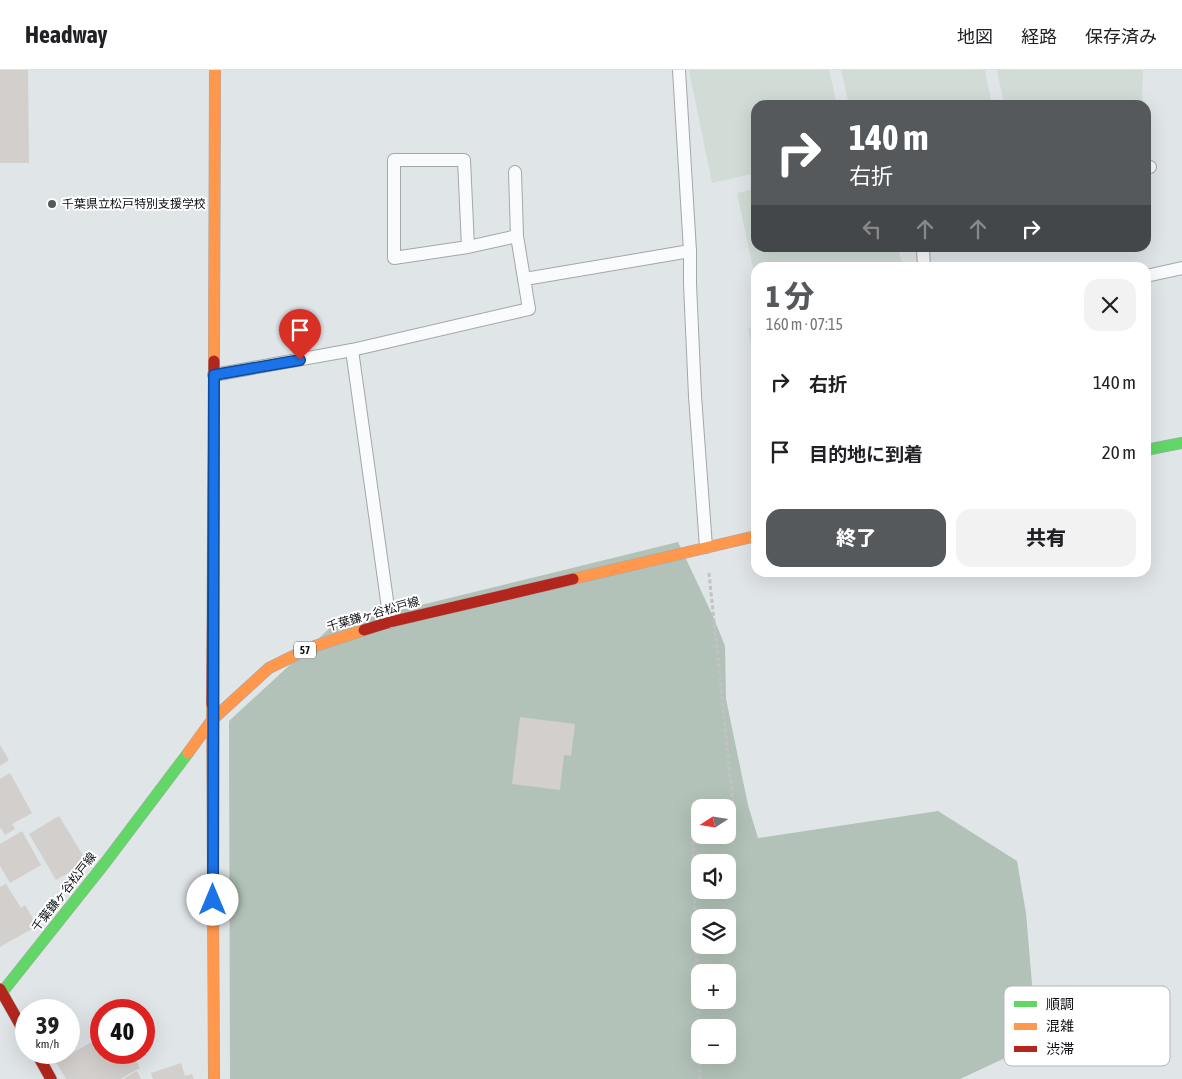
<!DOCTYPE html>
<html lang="ja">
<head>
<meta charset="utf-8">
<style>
	:root { --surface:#fff; --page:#f2f2f2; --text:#202124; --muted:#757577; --line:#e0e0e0; --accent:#56595c }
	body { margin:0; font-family:"Asap Condensed","Noto Sans JP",sans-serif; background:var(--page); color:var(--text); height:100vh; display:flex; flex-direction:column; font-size:19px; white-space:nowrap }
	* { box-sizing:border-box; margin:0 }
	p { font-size:16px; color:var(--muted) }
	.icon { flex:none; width:28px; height:28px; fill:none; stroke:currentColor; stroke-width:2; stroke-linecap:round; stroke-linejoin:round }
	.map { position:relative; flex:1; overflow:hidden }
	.sheet { position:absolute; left:751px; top:192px; width:400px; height:315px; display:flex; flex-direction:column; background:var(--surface); border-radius:15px; box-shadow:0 5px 20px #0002 }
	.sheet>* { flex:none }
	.banner { position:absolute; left:751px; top:30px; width:400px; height:152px; border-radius:15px; box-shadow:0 5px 20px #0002; background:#56595c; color:#fff; overflow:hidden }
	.needle { width:32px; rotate:258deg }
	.buttons { position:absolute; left:691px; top:729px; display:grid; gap:10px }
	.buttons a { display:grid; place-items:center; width:45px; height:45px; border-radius:10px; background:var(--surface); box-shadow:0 5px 20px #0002; font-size:25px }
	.speed { position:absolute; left:15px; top:929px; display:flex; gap:10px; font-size:25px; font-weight:700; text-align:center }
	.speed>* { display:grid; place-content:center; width:65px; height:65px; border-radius:50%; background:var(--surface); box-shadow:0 5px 20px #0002; line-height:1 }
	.speed small { font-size:12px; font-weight:400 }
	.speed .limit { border:8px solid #d22; background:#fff; color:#111 }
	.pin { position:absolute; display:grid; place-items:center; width:42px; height:42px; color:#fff; margin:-51px -21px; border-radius:50% 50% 50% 0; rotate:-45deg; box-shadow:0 0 5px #0007 }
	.pin .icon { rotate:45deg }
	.me { position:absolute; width:55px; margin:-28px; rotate:0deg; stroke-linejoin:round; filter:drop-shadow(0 0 4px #0008) }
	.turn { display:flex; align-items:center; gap:18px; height:105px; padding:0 15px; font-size:22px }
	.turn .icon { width:65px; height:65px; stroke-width:2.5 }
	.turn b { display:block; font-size:35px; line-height:42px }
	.lanes { display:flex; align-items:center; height:48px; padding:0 15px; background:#0003; justify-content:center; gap:25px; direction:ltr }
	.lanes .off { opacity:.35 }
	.round { display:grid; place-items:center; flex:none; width:52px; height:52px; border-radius:15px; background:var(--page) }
	.head { display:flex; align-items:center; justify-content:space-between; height:85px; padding:0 15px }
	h1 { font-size:30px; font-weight:800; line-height:38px; color:var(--accent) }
	.primary-button { display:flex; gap:10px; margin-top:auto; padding:10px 15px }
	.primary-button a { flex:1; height:58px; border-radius:15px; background:var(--accent); color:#fff; font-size:20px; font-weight:800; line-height:58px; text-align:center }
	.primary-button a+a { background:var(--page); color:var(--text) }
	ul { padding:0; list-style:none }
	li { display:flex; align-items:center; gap:15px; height:70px; padding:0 15px }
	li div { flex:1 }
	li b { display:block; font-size:19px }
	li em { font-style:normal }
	header { display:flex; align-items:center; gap:30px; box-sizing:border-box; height:70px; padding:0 25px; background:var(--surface); border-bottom:1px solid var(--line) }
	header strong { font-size:24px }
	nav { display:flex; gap:28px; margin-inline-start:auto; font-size:18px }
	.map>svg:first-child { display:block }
	.green { fill:#d0dcd5 }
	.forest { fill:#b2c2b8; fill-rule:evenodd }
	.building { fill:#d2cfcc }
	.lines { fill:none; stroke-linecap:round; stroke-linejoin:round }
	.lane-casing { stroke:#a4a7aa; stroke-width:14 }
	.fast-casing { stroke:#a4a7aa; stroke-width:12 }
	.slow-casing { stroke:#a4a7aa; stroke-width:12 }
	.jam-casing { stroke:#a4a7aa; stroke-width:12 }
	.path { stroke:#c1c2c4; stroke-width:3; stroke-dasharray:4 2.5; stroke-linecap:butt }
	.lane { stroke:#fafbfc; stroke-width:12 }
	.fast { stroke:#63d668; stroke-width:11 }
	.slow { stroke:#ff974d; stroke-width:11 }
	.jam { stroke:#b3261e; stroke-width:11 }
	.route-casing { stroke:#114b97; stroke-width:12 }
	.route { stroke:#1a73e8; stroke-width:9 }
	.poi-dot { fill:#56595c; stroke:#fff; stroke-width:2 }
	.labels { text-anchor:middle; stroke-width:4; stroke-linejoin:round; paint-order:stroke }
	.shield { fill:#fff; stroke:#545658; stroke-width:1 }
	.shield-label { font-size:11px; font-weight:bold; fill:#0b0d10 }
	.poi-label { font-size:12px; fill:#0b0d10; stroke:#fff; text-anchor:start }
	.street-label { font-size:12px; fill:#0b0d10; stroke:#fff }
	.key { fill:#fff; stroke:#b6b6b7; stroke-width:1 }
	.key-label { font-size:14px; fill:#0b0d10 }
</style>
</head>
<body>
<header>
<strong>Headway</strong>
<nav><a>地図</a><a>経路</a><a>保存済み</a></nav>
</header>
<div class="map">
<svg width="1182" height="1009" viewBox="0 0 1182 1009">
	<rect width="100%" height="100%" fill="#e0e5e8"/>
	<!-- green -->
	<g class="green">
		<path d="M689 0H829L837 35H756V103L712 113Z"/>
		<path d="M841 0H985L992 35H849Z"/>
		<path d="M997 0H1143L1142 35H1004Z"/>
		<path d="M756 119V178H898L903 197 756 198V212L737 123Z"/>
		<path d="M756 257V298L748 258Z"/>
	</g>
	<!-- forest -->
	<path class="forest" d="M678 472 712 544 725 576 726 629 748 735 758 768 938 741 1017 791 1026 843 1037 973 960 1009H230L229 651 331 557ZM700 738H728V765H700ZM700 792H728V820H700ZM700 848H728V875H700ZM700 902H728V930H700ZM700 958H728V985H700Z"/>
	<!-- building -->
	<g class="building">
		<path d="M0 0H28L29 93H0Z"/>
		<path d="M520 647 575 654 571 686 564 685 560 720 512 714Z"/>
		<path d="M0 675 9 690 0 696Z"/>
		<path d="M10 703 32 743 12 754 15 759 5 765 1 758 0 759V709Z"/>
		<path d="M59 746 87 792 56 810 29 764Z"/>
		<path d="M22 761 41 795 10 813 0 796V774Z"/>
		<path d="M6 814 21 838 25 835 37 856 0 877V817Z"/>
		<path d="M97 969 101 976V982H132L140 998 120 1009H66L56 992Z"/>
		<path d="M181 993 185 1006 192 1004 194 1009H153L151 1003Z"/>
		<path d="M137 1001 141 1009H123Z"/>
	</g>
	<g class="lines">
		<defs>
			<g id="lane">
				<path d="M679 0 690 181V214L695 326 706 477"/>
				<path d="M1146 98 1150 97"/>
				<path d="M468 177 464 90H394V188L468 177 517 166"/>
				<path d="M923 178 924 198"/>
				<path d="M1146 206 1182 198"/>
				<path d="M525 209 690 181"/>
				<path d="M352 280 390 552"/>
				<path d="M214 305 352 280 529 239 517 166 515 102"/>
			</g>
			<g id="fast">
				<path d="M1146 380 1182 373"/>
				<path d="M0 925 105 793 188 683"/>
			</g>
			<g id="slow">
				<path d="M214 291 215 0"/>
				<path d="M573 509 756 466"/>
				<path d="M212 634 214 1009"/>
				<path d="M188 683 212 650 269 598 312 577 364 560"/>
			</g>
			<g id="jam">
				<path d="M364 560 390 552 573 509"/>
				<path d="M212 634 214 291"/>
				<path d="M0 919 26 965"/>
				<path d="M36 982 51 1009"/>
			</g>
		</defs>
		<!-- lane casing -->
		<use href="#lane" class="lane-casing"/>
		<!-- fast casing -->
		<use href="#fast" class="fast-casing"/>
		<!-- slow casing -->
		<use href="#slow" class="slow-casing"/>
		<!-- jam casing -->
		<use href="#jam" class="jam-casing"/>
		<!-- path -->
		<g class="path">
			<path d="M709 503 736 762 728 764"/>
			<path d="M700 1009 693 773 724 765"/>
		</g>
		<!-- lane -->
		<use href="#lane" class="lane"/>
		<!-- fast -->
		<use href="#fast" class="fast"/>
		<!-- slow -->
		<use href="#slow" class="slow"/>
		<!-- jam -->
		<use href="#jam" class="jam"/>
	</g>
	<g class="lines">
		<defs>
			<path id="route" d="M213 830 214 305 300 290"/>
		</defs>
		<!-- route casing -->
		<use href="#route" class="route-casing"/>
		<!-- route -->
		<use href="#route" class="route"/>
	</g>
	<!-- markers -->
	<circle class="poi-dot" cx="52" cy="134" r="5"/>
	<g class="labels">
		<!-- shield labels -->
		<rect class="shield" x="294" y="571.5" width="22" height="17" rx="4"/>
		<g class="shield-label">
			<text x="305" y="584">57</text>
		</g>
		<!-- poi labels -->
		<g class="poi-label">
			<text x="62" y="138">千葉県立松戸特別支援学校</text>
		</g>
		<!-- street labels -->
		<g class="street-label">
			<text transform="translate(373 544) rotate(-16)" y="4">千葉鎌ヶ谷松戸線</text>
			<text transform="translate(64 822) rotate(-52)" y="4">千葉鎌ヶ谷松戸線</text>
		</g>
	</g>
	<!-- legend -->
	<rect x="1004" y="916" width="166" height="80" rx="8" class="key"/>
	<rect x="1014" y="931" width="23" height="6" fill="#63d668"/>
	<rect x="1014" y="953" width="23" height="7" fill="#ff974d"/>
	<rect x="1014" y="976" width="23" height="6" fill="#b3261e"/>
	<g class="key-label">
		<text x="1046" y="939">順調</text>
		<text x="1046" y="961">混雑</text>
		<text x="1046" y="984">渋滞</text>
	</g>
</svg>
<div class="buttons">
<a><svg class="needle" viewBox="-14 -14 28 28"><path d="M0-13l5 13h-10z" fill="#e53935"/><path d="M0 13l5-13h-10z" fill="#757577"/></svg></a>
<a><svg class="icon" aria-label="sound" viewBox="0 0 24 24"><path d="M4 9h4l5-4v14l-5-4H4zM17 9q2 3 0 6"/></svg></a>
<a><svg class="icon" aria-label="layers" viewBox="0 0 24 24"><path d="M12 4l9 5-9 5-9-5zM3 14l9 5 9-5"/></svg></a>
<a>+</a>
<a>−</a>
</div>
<div class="speed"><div>39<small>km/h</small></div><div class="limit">40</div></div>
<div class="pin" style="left:300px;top:290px;background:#d93025"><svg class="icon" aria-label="arrive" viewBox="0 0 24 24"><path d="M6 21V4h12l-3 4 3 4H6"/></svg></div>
<svg class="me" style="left:213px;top:830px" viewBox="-20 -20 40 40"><circle r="19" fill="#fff"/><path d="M0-13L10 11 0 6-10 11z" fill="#1a73e8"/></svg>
<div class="banner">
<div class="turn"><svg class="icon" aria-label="right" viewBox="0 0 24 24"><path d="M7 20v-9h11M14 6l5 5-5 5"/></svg><div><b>140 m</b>右折</div></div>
<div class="lanes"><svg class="icon off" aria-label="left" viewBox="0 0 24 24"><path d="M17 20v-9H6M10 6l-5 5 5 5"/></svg><svg class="icon off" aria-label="ahead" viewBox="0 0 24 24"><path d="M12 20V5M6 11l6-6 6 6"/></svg><svg class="icon off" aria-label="ahead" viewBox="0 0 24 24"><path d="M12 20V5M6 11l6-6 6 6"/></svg><svg class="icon" aria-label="right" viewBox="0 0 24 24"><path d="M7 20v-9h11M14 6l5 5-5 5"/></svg></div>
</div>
<section class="sheet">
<div class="head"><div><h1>1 分</h1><p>160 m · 07:15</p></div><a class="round"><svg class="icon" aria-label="close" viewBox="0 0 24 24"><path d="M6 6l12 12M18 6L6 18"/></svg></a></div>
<ul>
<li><svg class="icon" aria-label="right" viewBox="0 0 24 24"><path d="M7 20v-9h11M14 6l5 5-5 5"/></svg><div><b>右折</b></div><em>140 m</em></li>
<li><svg class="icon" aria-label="arrive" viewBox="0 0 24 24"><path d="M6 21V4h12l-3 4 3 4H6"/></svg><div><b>目的地に到着</b></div><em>20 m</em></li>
</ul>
<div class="primary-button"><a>終了</a><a>共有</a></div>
</section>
</div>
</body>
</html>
